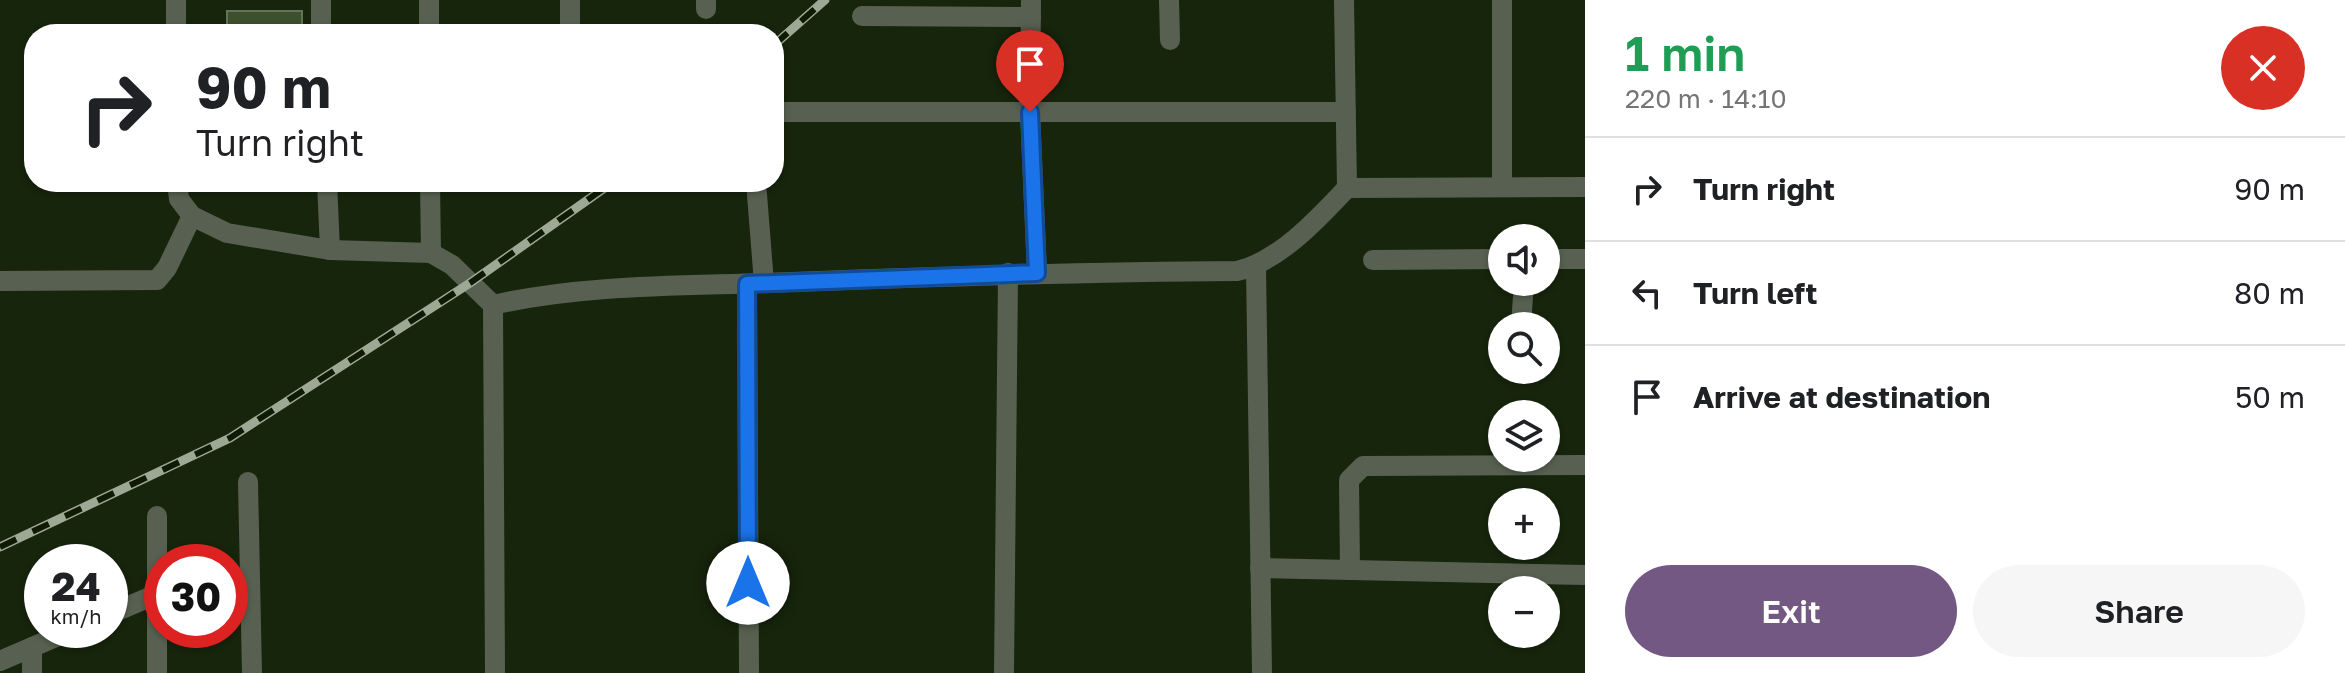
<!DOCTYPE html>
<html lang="en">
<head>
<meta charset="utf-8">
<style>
	:root { --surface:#fff; --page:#f6f6f6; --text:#202124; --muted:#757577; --line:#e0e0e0; --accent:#735883 }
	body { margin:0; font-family:"Golos Text",sans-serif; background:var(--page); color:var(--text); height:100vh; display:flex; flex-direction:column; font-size:30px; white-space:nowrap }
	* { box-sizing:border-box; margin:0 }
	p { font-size:26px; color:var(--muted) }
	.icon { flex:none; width:44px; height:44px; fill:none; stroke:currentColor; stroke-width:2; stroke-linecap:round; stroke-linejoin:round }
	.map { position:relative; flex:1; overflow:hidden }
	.details { display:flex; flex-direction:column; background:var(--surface); width:760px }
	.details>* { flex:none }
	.guide { position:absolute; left:24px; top:24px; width:760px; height:168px; border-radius:32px; box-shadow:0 2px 6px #0004; background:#fff; color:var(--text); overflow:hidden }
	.fabs { position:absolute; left:1488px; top:224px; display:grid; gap:16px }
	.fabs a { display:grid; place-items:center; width:72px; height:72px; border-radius:50%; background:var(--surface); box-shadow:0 2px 6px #0004; font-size:40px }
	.speed { position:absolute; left:24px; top:544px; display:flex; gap:16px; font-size:40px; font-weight:700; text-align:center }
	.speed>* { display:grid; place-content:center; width:104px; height:104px; border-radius:50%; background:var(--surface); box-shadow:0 2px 6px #0004; line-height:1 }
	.speed small { font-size:20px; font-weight:400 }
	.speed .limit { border:12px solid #d22; background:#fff; color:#111 }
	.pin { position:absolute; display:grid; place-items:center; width:68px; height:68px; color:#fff; margin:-82px -34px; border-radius:50% 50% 50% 0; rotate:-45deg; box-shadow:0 0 8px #0007 }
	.pin .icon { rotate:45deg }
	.me { position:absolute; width:88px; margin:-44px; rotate:0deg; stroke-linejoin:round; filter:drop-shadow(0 0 6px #0008) }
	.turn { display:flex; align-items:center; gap:28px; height:168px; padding:0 40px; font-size:36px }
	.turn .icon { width:104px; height:104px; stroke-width:2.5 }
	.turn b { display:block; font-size:56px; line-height:68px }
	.round { display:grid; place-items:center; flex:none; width:84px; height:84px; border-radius:42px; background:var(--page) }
	.summary { display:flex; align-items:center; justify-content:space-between; height:136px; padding:0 40px }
	h1 { font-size:48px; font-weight:600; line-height:60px; color:#1e9e55 }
	.action { display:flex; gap:16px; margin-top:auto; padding:16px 40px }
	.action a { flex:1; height:92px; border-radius:48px; background:var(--accent); color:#fff; font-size:32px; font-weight:600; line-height:92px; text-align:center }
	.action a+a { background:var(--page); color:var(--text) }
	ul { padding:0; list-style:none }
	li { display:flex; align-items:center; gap:24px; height:104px; padding:0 40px; border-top:2px solid var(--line) }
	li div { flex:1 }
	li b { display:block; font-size:30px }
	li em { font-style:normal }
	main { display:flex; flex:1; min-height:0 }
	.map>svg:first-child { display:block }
	.building { fill:#3c502d; stroke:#627357; stroke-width:2 }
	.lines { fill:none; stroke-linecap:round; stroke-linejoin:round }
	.minor { stroke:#586151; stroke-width:20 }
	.tertiary { stroke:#586151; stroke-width:20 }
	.rail-casing { stroke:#9da895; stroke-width:9 }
	.rail { stroke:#0e1b04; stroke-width:6; stroke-dasharray:18; stroke-linecap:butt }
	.route-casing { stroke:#114b97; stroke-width:20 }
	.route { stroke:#1a73e8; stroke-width:14 }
</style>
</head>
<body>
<main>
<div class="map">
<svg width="1585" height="673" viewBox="0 0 1585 673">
	<rect width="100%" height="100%" fill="#17250c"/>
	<!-- building -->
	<rect class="building" x="227" y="11" width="75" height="23"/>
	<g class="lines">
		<!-- minor -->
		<g class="minor">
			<path d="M321 0V34"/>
			<path d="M429 0V34"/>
			<path d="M570 0V34"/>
			<path d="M706 0V9"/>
			<path d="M1031 0 1030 112 1037 273"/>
			<path d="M1169 0 1170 40"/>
			<path d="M1344 0 1347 188"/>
			<path d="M862 16 1031 17"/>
			<path d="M774 112H1346"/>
			<path d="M327 182 330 250"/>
			<path d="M430 182 431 253"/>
			<path d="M756 182 764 283"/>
			<path d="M1502 187V0"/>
			<path d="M1546 259H1585"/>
			<path d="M1373 260 1502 259"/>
			<path d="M1256 267 1262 673"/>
			<path d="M0 281 157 280 167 268 192 216"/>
			<path d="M747 284 749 673"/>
			<path d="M493 305 495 673"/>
			<path d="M1521 326 1524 282"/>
			<path d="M248 482 252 673"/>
			<path d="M1260 568 1585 575"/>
			<path d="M1350 570 1349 480 1363 466 1585 465"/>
			<path d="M110 614 157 594V516"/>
			<path d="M0 661 72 630"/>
			<path d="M32 673V647"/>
			<path d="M157 673V594"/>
			<path d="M1004 673 1008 273"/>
		</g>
		<!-- tertiary -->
		<g class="tertiary">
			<path d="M176 34V0"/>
			<path d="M177 182 179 199 192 216 227 233 330 250 431 253 452 265 493 305C580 285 675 286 764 283 922 277 1079 272 1237 271 1278 262 1318 219 1347 188L1585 187"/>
		</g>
		<defs>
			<g id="rail">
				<path d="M774 45 825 0"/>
				<path d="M0 547 230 438 470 283 613 182"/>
			</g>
		</defs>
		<!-- rail casing -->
		<use href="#rail" class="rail-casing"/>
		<!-- rail -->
		<use href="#rail" class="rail"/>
	</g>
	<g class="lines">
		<defs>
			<path id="route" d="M748 583 747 284 1037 273 1030 112"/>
		</defs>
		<!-- route casing -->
		<use href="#route" class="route-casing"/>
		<!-- route -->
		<use href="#route" class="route"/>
	</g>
</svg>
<div class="fabs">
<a><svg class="icon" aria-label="sound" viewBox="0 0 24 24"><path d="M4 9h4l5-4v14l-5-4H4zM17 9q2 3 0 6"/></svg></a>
<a><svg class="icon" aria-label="search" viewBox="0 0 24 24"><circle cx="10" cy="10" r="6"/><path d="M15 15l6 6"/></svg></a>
<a><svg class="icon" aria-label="layers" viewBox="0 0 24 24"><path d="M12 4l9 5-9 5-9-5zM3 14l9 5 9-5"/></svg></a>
<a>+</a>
<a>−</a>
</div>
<div class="speed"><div>24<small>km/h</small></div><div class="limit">30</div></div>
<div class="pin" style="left:1030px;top:112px;background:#d93025"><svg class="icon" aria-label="arrive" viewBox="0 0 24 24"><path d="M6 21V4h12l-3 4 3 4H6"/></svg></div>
<svg class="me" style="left:748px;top:583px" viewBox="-20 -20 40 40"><circle r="19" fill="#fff"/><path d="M0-13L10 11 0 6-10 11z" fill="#1a73e8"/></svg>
<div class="guide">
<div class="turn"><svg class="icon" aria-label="right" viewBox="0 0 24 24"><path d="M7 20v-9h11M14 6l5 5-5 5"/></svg><div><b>90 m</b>Turn right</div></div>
</div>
</div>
<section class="details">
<div class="summary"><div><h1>1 min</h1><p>220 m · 14:10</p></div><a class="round" style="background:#d93025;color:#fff"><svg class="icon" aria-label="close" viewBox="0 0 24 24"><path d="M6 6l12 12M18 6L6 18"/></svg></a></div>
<ul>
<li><svg class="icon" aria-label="right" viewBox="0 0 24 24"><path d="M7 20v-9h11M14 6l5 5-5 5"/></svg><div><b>Turn right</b></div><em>90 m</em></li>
<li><svg class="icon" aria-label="left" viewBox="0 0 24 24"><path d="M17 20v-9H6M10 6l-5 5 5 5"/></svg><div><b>Turn left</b></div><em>80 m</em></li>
<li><svg class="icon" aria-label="arrive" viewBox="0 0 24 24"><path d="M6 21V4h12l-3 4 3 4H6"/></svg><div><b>Arrive at destination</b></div><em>50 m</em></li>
</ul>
<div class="action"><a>Exit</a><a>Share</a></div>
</section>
</main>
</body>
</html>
